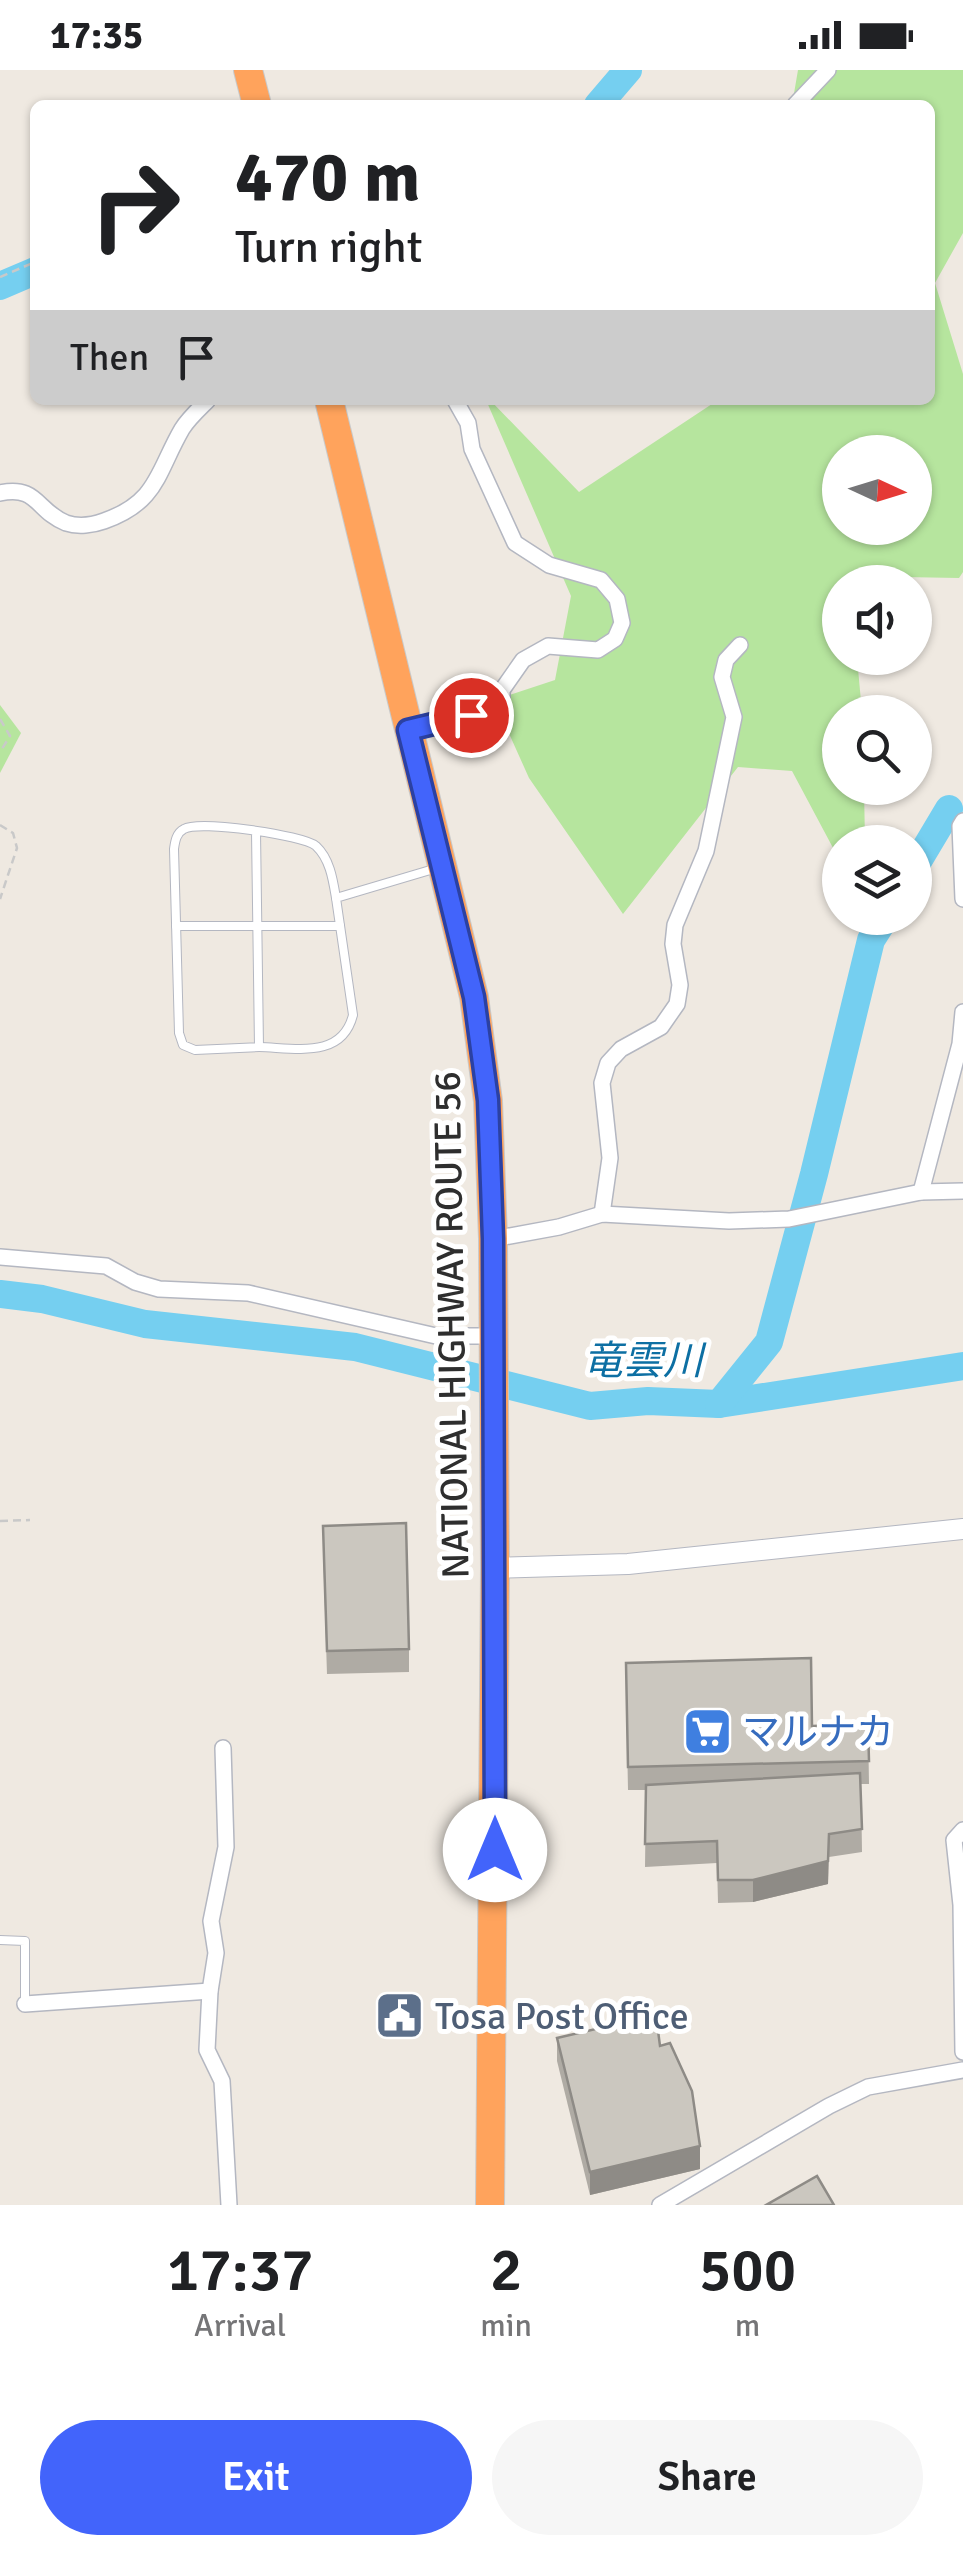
<!DOCTYPE html>
<html lang="en">
<head>
<meta charset="utf-8">
<style>
	:root { --surface:#fff; --page:#f6f6f6; --text:#202124; --muted:#757577; --accent:#4264fb }
	body { margin:0; font-family:Signika,"Noto Sans JP",sans-serif; background:var(--page); color:var(--text); height:100vh; display:flex; flex-direction:column; font-size:38px; white-space:nowrap }
	* { box-sizing:border-box; margin:0 }
	p { font-size:32px; color:var(--muted) }
	.icon { flex:none; width:55px; height:55px; fill:none; stroke:currentColor; stroke-width:2; stroke-linecap:round; stroke-linejoin:round }
	.map { position:relative; height:2135px; overflow:hidden }
	.sheet { display:flex; flex-direction:column; background:var(--surface); flex:1 }
	.sheet>* { flex:none }
	.guide { position:absolute; left:30px; top:30px; width:905px; height:305px; border-radius:15px; box-shadow:0 2px 8px #0004; background:#fff; color:var(--text); overflow:hidden }
	.needle { width:65px; rotate:94deg }
	.buttons { position:absolute; left:822px; top:365px; display:grid; gap:20px }
	.buttons a { display:grid; place-items:center; width:110px; height:110px; border-radius:50%; background:var(--surface); box-shadow:0 2px 8px #0004; font-size:50px }
	.pin { position:absolute; display:grid; place-items:center; width:85px; height:85px; color:#fff; margin:-42px; border:5px solid #fff; border-radius:50%; box-shadow:0 2px 10px #0007 }
	.me { position:absolute; width:110px; margin:-55px; rotate:0deg; stroke-linejoin:round; filter:drop-shadow(0 0 8px #0008) }
	.turn { display:flex; align-items:center; gap:35px; height:210px; padding:0 40px; font-size:45px }
	.turn .icon { width:130px; height:130px; stroke-width:2.5 }
	.turn b { display:block; font-size:70px; line-height:85px }
	.then { display:flex; align-items:center; height:95px; padding:0 40px; background:#0003; gap:20px; font-size:38px }
	.eta { display:flex; justify-content:space-evenly; align-items:center; height:170px; text-align:center }
	.eta b { font-size:60px; font-weight:600; line-height:70px }
	.cta { display:flex; gap:20px; margin-top:auto; padding:20px 40px }
	.cta a { flex:1; height:115px; border-radius:60px; background:var(--accent); color:#fff; font-size:40px; font-weight:600; line-height:115px; text-align:center }
	.cta a+a { background:var(--page); color:var(--text) }
	.status { display:flex; justify-content:space-between; align-items:center; height:70px; padding:0 50px; background:var(--surface); direction:ltr }
	.status svg { height:28px; fill:currentColor }
	.map>svg:first-child { display:block }
	.green { fill:#b6e59e; fill-rule:evenodd }
	.lines { fill:none; stroke-linecap:round; stroke-linejoin:round }
	.river { stroke:#75cff0; stroke-width:28 }
	.lane-casing { stroke:#b4b7c1; stroke-width:10 }
	.street-casing { stroke:#b4b7c1; stroke-width:18 }
	.secondary-casing { stroke:#b4b7c1; stroke-width:22 }
	.highway-casing { stroke:#c9c9c9; stroke-width:30 }
	.path { stroke:#c9c9c9; stroke-width:2.5; stroke-dasharray:8 5; stroke-linecap:butt }
	.lane { stroke:#fff; stroke-width:8 }
	.street { stroke:#fff; stroke-width:15 }
	.secondary { stroke:#fff; stroke-width:20 }
	.highway { stroke:#ffa35c; stroke-width:28 }
	.wall { fill:#afaba4 }
	.shaded-wall { fill:#8e8b86 }
	.building { fill:#cbc7bf; stroke:#8e8b86; stroke-width:2.5 }
	.route-casing { stroke:#2b41a3; stroke-width:25 }
	.route { stroke:#4264fb; stroke-width:18 }
	.labels { text-anchor:middle; stroke-width:10; stroke-linejoin:round; paint-order:stroke }
	.street-label { font-size:38px; fill:#2e2e2e; stroke:#fff }
	.shop-label { font-size:38px; fill:#366cbe; stroke:#fff; text-anchor:start }
	.service-label { font-size:38px; fill:#4e5e75; stroke:#fff; text-anchor:start }
	.water-label { font-size:40px; font-style:italic; fill:#0d6fa3; stroke:#fff }
</style>
</head>
<body>
<div class="status"><b>17:35</b><svg viewBox="0 0 49 12"><path d="M0 12V9h3v3zM5 12V6h3v6zM10 12V3h3v9zM15 12V0h3v12zM26 1h20v11H26zM47 4h2v5h-2z"/></svg></div>
<div class="map">
<svg width="963" height="2135" viewBox="0 0 963 2135">
	<rect width="100%" height="100%" fill="#efe9e1"/>
	<!-- green -->
	<g class="green">
		<path d="M798 0H963V163L935 213 963 304V502L959 508 846 506V512H840V588H857L862 642H840V718H864L865 772H840V791L792 701 738 697 623 844 529 708 494 630 555 610 571 526 486 330H490L579 422 718 330H930V35H792ZM840 382H915V458H840Z"/>
		<path d="M0 635 21 663 0 703Z"/>
	</g>
	<g class="lines">
		<!-- river -->
		<g class="river">
			<path d="M598 35 628 0"/>
			<path d="M0 216 35 201"/>
			<path d="M915 796 949 739"/>
			<path d="M0 1224 42 1229 145 1254 355 1277 590 1336 648 1331 719 1334 963 1296"/>
			<path d="M719 1334 769 1272 814 1104 871 870 885 848"/>
		</g>
		<defs>
			<g id="lane">
				<path d="M256 762 259 977 195 980 183 975 179 963 174 779C175 772 176 763 184 759 199 750 303 765 316 776 330 789 333 810 336 828"/>
				<path d="M176 856H340"/>
				<path d="M259 977C296 978 342 989 353 945L336 828 437 798"/>
				<path d="M0 1870 25 1871V1934"/>
			</g>
			<g id="street">
				<path d="M795 35 828 0"/>
				<path d="M0 423C38 415 36 441 66 453 78 457 93 455 104 451 158 432 157 402 182 359 188 349 199 339 208 330"/>
				<path d="M408 660 502 638V620L523 590 548 576 598 580 615 569 622 553 617 529 601 510 549 495 515 473 472 379 468 353 455 330"/>
				<path d="M963 751 960 756 963 829"/>
				<path d="M921 1122 960 974 963 942"/>
				<path d="M602 1144 610 1088 602 1013 608 993 621 979 661 957 677 934 680 915 673 874 675 855 706 781 734 647 722 607 726 590 740 575"/>
				<path d="M493 1169 559 1157 602 1144 729 1151 789 1149 921 1122 963 1121"/>
				<path d="M0 1187 106 1196 135 1212 159 1219 248 1223 436 1266H494"/>
				<path d="M223 1678 226 1777 211 1851 216 1883 210 1921 207 1980 222 2011 229 2135"/>
				<path d="M963 1760 954 1770 961 1835 963 1982"/>
				<path d="M25 1934 210 1921"/>
				<path d="M660 2135 829 2036 868 2017 963 2000"/>
			</g>
			<path id="secondary" d="M495 1498 628 1494 963 1459"/>
			<g id="highway">
				<path d="M248 0 257 35"/>
				<path d="M329 330 474 927 488 1031 493 1169 495 1498 490 2135"/>
			</g>
		</defs>
		<!-- lane casing -->
		<use href="#lane" class="lane-casing"/>
		<!-- street casing -->
		<use href="#street" class="street-casing"/>
		<!-- secondary casing -->
		<use href="#secondary" class="secondary-casing"/>
		<!-- highway casing -->
		<use href="#highway" class="highway-casing"/>
		<!-- path -->
		<g class="path">
			<path d="M0 207 35 192"/>
			<path d="M0 649 10 666 0 682"/>
			<path d="M0 755 13 763 17 778 0 829"/>
			<path d="M0 1451 30 1450"/>
		</g>
		<!-- lane -->
		<use href="#lane" class="lane"/>
		<!-- street -->
		<use href="#street" class="street"/>
		<!-- secondary -->
		<use href="#secondary" class="secondary"/>
		<!-- highway -->
		<use href="#highway" class="highway"/>
	</g>
	<!-- wall -->
	<g class="wall">
		<path d="M323 1479 409 1579V1602L327 1604Z"/>
		<path d="M626 1616 812 1656 868 1654 869 1714H861L862 1782 829 1787 828 1814 753 1832 718 1833 717 1793 645 1797 646 1720H628Z"/>
		<path d="M557 1968 660 1976 700 2099 590 2125 557 1991Z"/>
	</g>
	<!-- shaded-wall -->
	<g class="shaded-wall">
		<path d="M829 1764 828 1814 753 1832V1810Z"/>
		<path d="M700 2076V2099L590 2125V2102Z"/>
	</g>
	<!-- building -->
	<g class="building">
		<path d="M406 1453 409 1579 327 1581 323 1456Z"/>
		<path d="M811 1588 812 1656 868 1654 869 1691 628 1697 626 1593Z"/>
		<path d="M860 1703 862 1759 829 1764 828 1791 753 1810H718L717 1771 645 1774 646 1715Z"/>
		<path d="M656 1945 660 1976 670 1973 692 2021 700 2076 590 2102 557 1968Z"/>
		<path d="M817 2106 834 2135H766Z"/>
	</g>
	<g class="lines">
		<defs>
			<path id="route" d="M471 645 408 660 474 927 488 1030 493 1169 495 1780"/>
		</defs>
		<!-- route casing -->
		<use href="#route" class="route-casing"/>
		<!-- route -->
		<use href="#route" class="route"/>
	</g>
	<!-- icons -->
	<defs>
		<symbol id="supermarket-square" viewBox="-11 -11 22 22"><rect x="-9" y="-9" width="18" height="18" rx="4" fill="#3f7fe0" stroke="#fff"/><path d="M-6-5.5h2.5l.6 2H6L4.5 2H-2.5L-4.4-4H-6ZM-1.5 3.2a1.3 1.3 0 1 0 .1 0ZM3 3.2a1.3 1.3 0 1 0 .1 0Z" fill="#fff"/></symbol>
		<symbol id="civic-square" viewBox="-11 -11 22 22"><rect x="-9" y="-9" width="18" height="18" rx="4" fill="#5c6f8a" stroke="#fff"/><path d="M-.6-6.5H3V-4.5H.6V-3L4-1V1h2V6H-6V1h2V-1L-.6-3ZM-1.2 2.5V6h2.4V2.5Z" fill="#fff"/></symbol>
	</defs>
	<g fill-rule="evenodd">
		<use href="#supermarket-square" x="680" y="1634" width="55" height="55"/>
		<use href="#civic-square" x="372" y="1918" width="55" height="55"/>
	</g>
	<g class="labels">
		<!-- street labels -->
		<g class="street-label">
			<text transform="translate(451 1255) rotate(-91)" y="13">NATIONAL HIGHWAY ROUTE 56</text>
		</g>
		<!-- shop labels -->
		<g class="shop-label">
			<text x="742" y="1675">マルナカ</text>
		</g>
		<!-- service labels -->
		<g class="service-label">
			<text x="435" y="1959">Tosa Post Office</text>
		</g>
		<!-- water labels -->
		<g class="water-label">
			<text x="643" y="1304">竜雲川</text>
		</g>
	</g>
</svg>
<div class="buttons">
<a><svg class="needle" viewBox="-14 -14 28 28"><path d="M0-13l5 13h-10z" fill="#e53935"/><path d="M0 13l5-13h-10z" fill="#757577"/></svg></a>
<a><svg class="icon" aria-label="sound" viewBox="0 0 24 24"><path d="M4 9h4l5-4v14l-5-4H4zM17 9q2 3 0 6"/></svg></a>
<a><svg class="icon" aria-label="search" viewBox="0 0 24 24"><circle cx="10" cy="10" r="6"/><path d="M15 15l6 6"/></svg></a>
<a><svg class="icon" aria-label="layers" viewBox="0 0 24 24"><path d="M12 4l9 5-9 5-9-5zM3 14l9 5 9-5"/></svg></a>
</div>
<div class="pin" style="left:471px;top:645px;background:#d93025"><svg class="icon" aria-label="arrive" viewBox="0 0 24 24"><path d="M6 21V4h12l-3 4 3 4H6"/></svg></div>
<svg class="me" style="left:495px;top:1780px" viewBox="-20 -20 40 40"><circle r="19" fill="#fff"/><path d="M0-13L10 11 0 6-10 11z" fill="#4264fb"/></svg>
<div class="guide">
<div class="turn"><svg class="icon" aria-label="right" viewBox="0 0 24 24"><path d="M7 20v-9h11M14 6l5 5-5 5"/></svg><div><b>470 m</b>Turn right</div></div>
<div class="then">Then<svg class="icon" aria-label="arrive" viewBox="0 0 24 24"><path d="M6 21V4h12l-3 4 3 4H6"/></svg></div>
</div>
</div>
<section class="sheet">
<div class="eta">
<div><b>17:37</b><p>Arrival</p></div>
<div><b>2</b><p>min</p></div>
<div><b>500</b><p>m</p></div>
</div>
<div class="cta"><a>Exit</a><a>Share</a></div>
</section>
</body>
</html>
